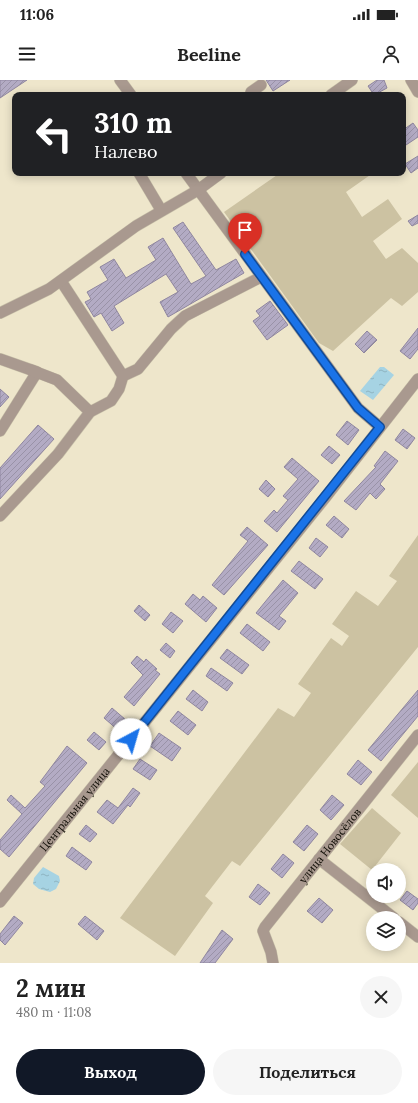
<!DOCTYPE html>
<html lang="ru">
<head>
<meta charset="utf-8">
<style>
	:root { --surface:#fff; --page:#f6f6f6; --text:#222; --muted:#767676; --accent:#111827 }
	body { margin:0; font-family:Lora,serif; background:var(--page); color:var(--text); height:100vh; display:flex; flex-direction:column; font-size:15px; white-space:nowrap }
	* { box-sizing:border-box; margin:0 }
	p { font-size:13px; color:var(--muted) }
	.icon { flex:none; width:22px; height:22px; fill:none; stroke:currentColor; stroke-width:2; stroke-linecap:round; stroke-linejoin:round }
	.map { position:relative; height:883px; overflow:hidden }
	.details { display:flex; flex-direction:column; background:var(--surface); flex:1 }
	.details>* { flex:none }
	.hud { position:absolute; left:12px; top:12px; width:394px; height:84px; border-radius:8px; box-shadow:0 2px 10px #0003; background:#202124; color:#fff; overflow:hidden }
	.tools { position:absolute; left:366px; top:783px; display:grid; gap:8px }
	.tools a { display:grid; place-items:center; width:40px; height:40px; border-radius:50%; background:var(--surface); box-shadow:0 2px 10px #0003; font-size:20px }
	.pin { position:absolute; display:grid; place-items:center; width:34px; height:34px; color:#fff; margin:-41px -17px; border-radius:50% 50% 50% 0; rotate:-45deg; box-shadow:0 0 4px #0007 }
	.pin .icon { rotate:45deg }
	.me { position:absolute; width:44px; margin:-22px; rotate:39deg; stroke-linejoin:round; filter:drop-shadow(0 0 3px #0008) }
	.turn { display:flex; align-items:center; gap:14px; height:84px; padding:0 16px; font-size:18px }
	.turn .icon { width:52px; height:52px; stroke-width:2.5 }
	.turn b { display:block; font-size:28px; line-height:34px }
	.round { display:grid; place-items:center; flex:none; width:42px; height:42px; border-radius:21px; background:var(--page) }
	.head { display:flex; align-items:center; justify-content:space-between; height:68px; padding:0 16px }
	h1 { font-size:24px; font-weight:700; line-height:30px }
	.action { display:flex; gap:8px; margin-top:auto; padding:8px 16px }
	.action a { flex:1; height:46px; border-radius:24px; background:var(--accent); color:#fff; font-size:16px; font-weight:700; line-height:46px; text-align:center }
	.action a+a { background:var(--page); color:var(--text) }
	.status { display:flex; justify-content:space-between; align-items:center; height:28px; padding:0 20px; background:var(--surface); direction:ltr }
	.status svg { height:11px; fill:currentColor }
	header { display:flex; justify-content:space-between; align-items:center; height:52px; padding:0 16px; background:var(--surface); font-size:18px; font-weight:700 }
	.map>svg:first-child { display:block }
	.garden { fill:#ccc2a2 }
	.water { fill:url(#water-ripples) }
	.building { fill:url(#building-hatch); stroke:#8f869f }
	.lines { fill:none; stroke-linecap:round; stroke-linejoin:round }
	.minor-casing { stroke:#cac3ab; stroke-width:12 }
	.minor { stroke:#a9998f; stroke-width:11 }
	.route-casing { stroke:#114b97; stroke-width:10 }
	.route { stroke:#1a73e8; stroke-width:7 }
	.labels { text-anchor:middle; stroke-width:3.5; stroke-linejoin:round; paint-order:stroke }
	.street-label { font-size:11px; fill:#0e0c04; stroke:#fff }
</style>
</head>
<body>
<div class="status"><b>11:06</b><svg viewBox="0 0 49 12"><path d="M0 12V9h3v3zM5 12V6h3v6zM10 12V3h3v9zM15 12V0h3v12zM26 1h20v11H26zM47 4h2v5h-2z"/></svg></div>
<header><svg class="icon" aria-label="menu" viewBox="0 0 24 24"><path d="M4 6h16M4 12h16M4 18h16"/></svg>Beeline<svg class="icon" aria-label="person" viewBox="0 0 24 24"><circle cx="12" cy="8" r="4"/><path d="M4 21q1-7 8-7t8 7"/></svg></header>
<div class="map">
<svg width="418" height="883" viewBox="0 0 418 883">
	<defs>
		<pattern id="water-ripples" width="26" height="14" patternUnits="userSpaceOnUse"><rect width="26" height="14" fill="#a6d3e3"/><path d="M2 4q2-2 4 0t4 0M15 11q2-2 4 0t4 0" fill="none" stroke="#8eb4c1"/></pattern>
		<pattern id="building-hatch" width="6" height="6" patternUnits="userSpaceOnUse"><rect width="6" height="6" fill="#b3abc4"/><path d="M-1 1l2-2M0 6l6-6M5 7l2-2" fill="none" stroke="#9992a7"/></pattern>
	</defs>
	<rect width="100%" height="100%" fill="#eee6cb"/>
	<!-- garden -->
	<g class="garden">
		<path d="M280 93H373L346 112 362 137 388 119 402 139 373 161 386 179 402 168 418 183V212L402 226 391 218 333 271 319 263 224 132Z"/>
		<path d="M418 455V567L240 786 232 781 205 816 213 823 175 876 120 838 278 628 294 637 311 613 298 604 331 558 342 566 349 556 332 544 356 511 378 526 397 501 389 496Z"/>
		<path d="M418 682V738L391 715Z"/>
		<path d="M372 728 401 753 372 790 340 764Z"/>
	</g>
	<!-- water -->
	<g class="water">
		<path d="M380 287H384L394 295 373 320 360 311Z"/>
		<path d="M43 787 59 796 60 801 56 809 50 812 39 809 33 804 34 798Z"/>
	</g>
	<!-- building -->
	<g class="building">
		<path d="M0 0H27L0 18Z"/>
		<path d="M266 0H290L273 11Z"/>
		<path d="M377 0H384L387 8 374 15 368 6Z"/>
		<path d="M413 43 418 50V57L406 65 403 60V50Z"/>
		<path d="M418 76V88L411 93 405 84Z"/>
		<path d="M418 135V143L412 146 408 141Z"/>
		<path d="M183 142 216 190 236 179 244 193 168 237 160 222 178 212 166 194 114 226 124 243 112 251 101 233 94 237 85 222 91 219 87 212 108 200 100 187 114 179 126 198 156 180 148 167 163 158 191 204 206 196 173 148Z"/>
		<path d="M270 221 288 245 267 260 253 241 260 236 256 231Z"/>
		<path d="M418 248V269L410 279 400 271Z"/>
		<path d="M367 251 377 260 364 273 355 264Z"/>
		<path d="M0 309 9 317 0 327Z"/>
		<path d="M347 341 359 350 348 365 336 355Z"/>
		<path d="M38 345 54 359 0 419V388Z"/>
		<path d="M403 349 415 358 407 369 395 360Z"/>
		<path d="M329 366 340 375 332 384 321 375Z"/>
		<path d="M385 371 398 381 380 404 385 409 376 419 370 413 356 430 344 421 376 387 374 386Z"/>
		<path d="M292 378 319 401 277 452 264 441 274 430 277 433 288 420 283 416 298 399 284 387Z"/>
		<path d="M266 400 275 409 268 417 259 409Z"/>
		<path d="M334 436 349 449 342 458 326 445Z"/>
		<path d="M247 447 268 465 224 515 212 505 248 461 240 455Z"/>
		<path d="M316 458 328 467 320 477 309 468Z"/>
		<path d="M299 481 323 499 315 509 291 491Z"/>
		<path d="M283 500 298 513 279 536 286 541 279 550 256 533Z"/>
		<path d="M193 514 200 520 203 516 217 528 206 542 185 524Z"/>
		<path d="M139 525 150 535 145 541 134 531Z"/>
		<path d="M171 532 183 541 173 553 162 544Z"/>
		<path d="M247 544 270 562 263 571 240 553Z"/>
		<path d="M166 563 175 571 170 578 160 570Z"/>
		<path d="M227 569 249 585 242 594 220 578Z"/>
		<path d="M137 576 144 582 146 579 157 589 155 590 160 594 134 626 124 617 143 595 131 583Z"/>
		<path d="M211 588 233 603 227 611 206 596Z"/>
		<path d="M193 610 208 622 202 631 186 619Z"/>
		<path d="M418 610V636L381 681 368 670Z"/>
		<path d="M112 628 126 640 118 650 104 638Z"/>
		<path d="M178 631 196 645 188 655 170 641Z"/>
		<path d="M94 652 106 662 99 670 87 660Z"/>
		<path d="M159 653 181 668 172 681 150 666Z"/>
		<path d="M67 666 87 683 9 777 0 769V760L22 734 7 720 11 715 25 728 45 706 40 702Z"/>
		<path d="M140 679 157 690 150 700 133 689Z"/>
		<path d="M358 680 372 692 361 705 347 694Z"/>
		<path d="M133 708 140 713 130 727 128 725 113 744 97 732 107 720 118 728Z"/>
		<path d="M332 715 344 725 331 740 320 730Z"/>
		<path d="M86 745 97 754 90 762 79 754Z"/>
		<path d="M307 745 318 754 304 771 293 762Z"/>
		<path d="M72 767 92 782 86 790 66 776Z"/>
		<path d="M283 774 294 783 282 798 271 789Z"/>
		<path d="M258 804 270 813 260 825 249 817Z"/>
		<path d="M407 811 418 819V823L413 830 400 820Z"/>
		<path d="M319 818 333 830 322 843 307 831Z"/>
		<path d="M14 836 23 843 5 865 0 860V854Z"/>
		<path d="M85 836 104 851 97 860 78 844Z"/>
		<path d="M222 850 233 859 215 883H200Z"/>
	</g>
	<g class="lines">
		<defs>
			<g id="minor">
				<path d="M120 0 131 15"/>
				<path d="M411 0 418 12"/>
				<path d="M253 15 251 12 261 5"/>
				<path d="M331 15 352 0"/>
				<path d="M139 93 161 130"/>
				<path d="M186 93 358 328 380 347"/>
				<path d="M61 201 123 296"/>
				<path d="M0 233 49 209 136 146 198 110 221 93"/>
				<path d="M0 279 37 292 0 351"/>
				<path d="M31 290 57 300 90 332"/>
				<path d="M0 436 58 374 90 332 111 321 119 309 123 296 138 289 171 249 185 236 261 197"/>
				<path d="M319 779 394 838"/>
				<path id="s1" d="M0 822 325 418 418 299"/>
				<path d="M399 842 418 857"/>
				<path id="s2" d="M273 883 271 872 263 851 265 847 418 655"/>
			</g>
		</defs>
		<!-- minor casing -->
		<use href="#minor" class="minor-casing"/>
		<!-- minor -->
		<use href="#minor" class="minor"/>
	</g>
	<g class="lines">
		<defs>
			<path id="route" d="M131 659 380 347 358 328 245 174"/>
		</defs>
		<!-- route casing -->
		<use href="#route" class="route-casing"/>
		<!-- route -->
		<use href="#route" class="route"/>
	</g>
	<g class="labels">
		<!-- street labels -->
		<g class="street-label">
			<text dy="4" stroke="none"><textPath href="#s1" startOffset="119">Центральная улица</textPath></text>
			<text dy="4" stroke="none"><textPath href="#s2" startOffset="142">улица Новосёлов</textPath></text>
		</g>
	</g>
</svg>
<div class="tools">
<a><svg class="icon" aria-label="sound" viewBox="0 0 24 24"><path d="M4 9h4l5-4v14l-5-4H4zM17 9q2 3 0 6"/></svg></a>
<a><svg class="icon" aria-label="layers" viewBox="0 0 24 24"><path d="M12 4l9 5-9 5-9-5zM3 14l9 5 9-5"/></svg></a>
</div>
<div class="pin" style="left:245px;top:174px;background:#d93025"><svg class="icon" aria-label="arrive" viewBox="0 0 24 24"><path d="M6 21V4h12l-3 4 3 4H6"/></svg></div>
<svg class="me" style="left:131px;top:659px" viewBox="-20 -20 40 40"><circle r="19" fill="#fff"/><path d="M0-13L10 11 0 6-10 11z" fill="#1a73e8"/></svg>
<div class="hud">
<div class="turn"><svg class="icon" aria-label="left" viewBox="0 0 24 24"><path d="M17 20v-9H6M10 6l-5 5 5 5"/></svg><div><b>310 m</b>Налево</div></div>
</div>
</div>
<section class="details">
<div class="head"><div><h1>2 мин</h1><p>480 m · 11:08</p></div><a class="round"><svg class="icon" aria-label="close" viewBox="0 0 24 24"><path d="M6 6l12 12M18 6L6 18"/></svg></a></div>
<div class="action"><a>Выход</a><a>Поделиться</a></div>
</section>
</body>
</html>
